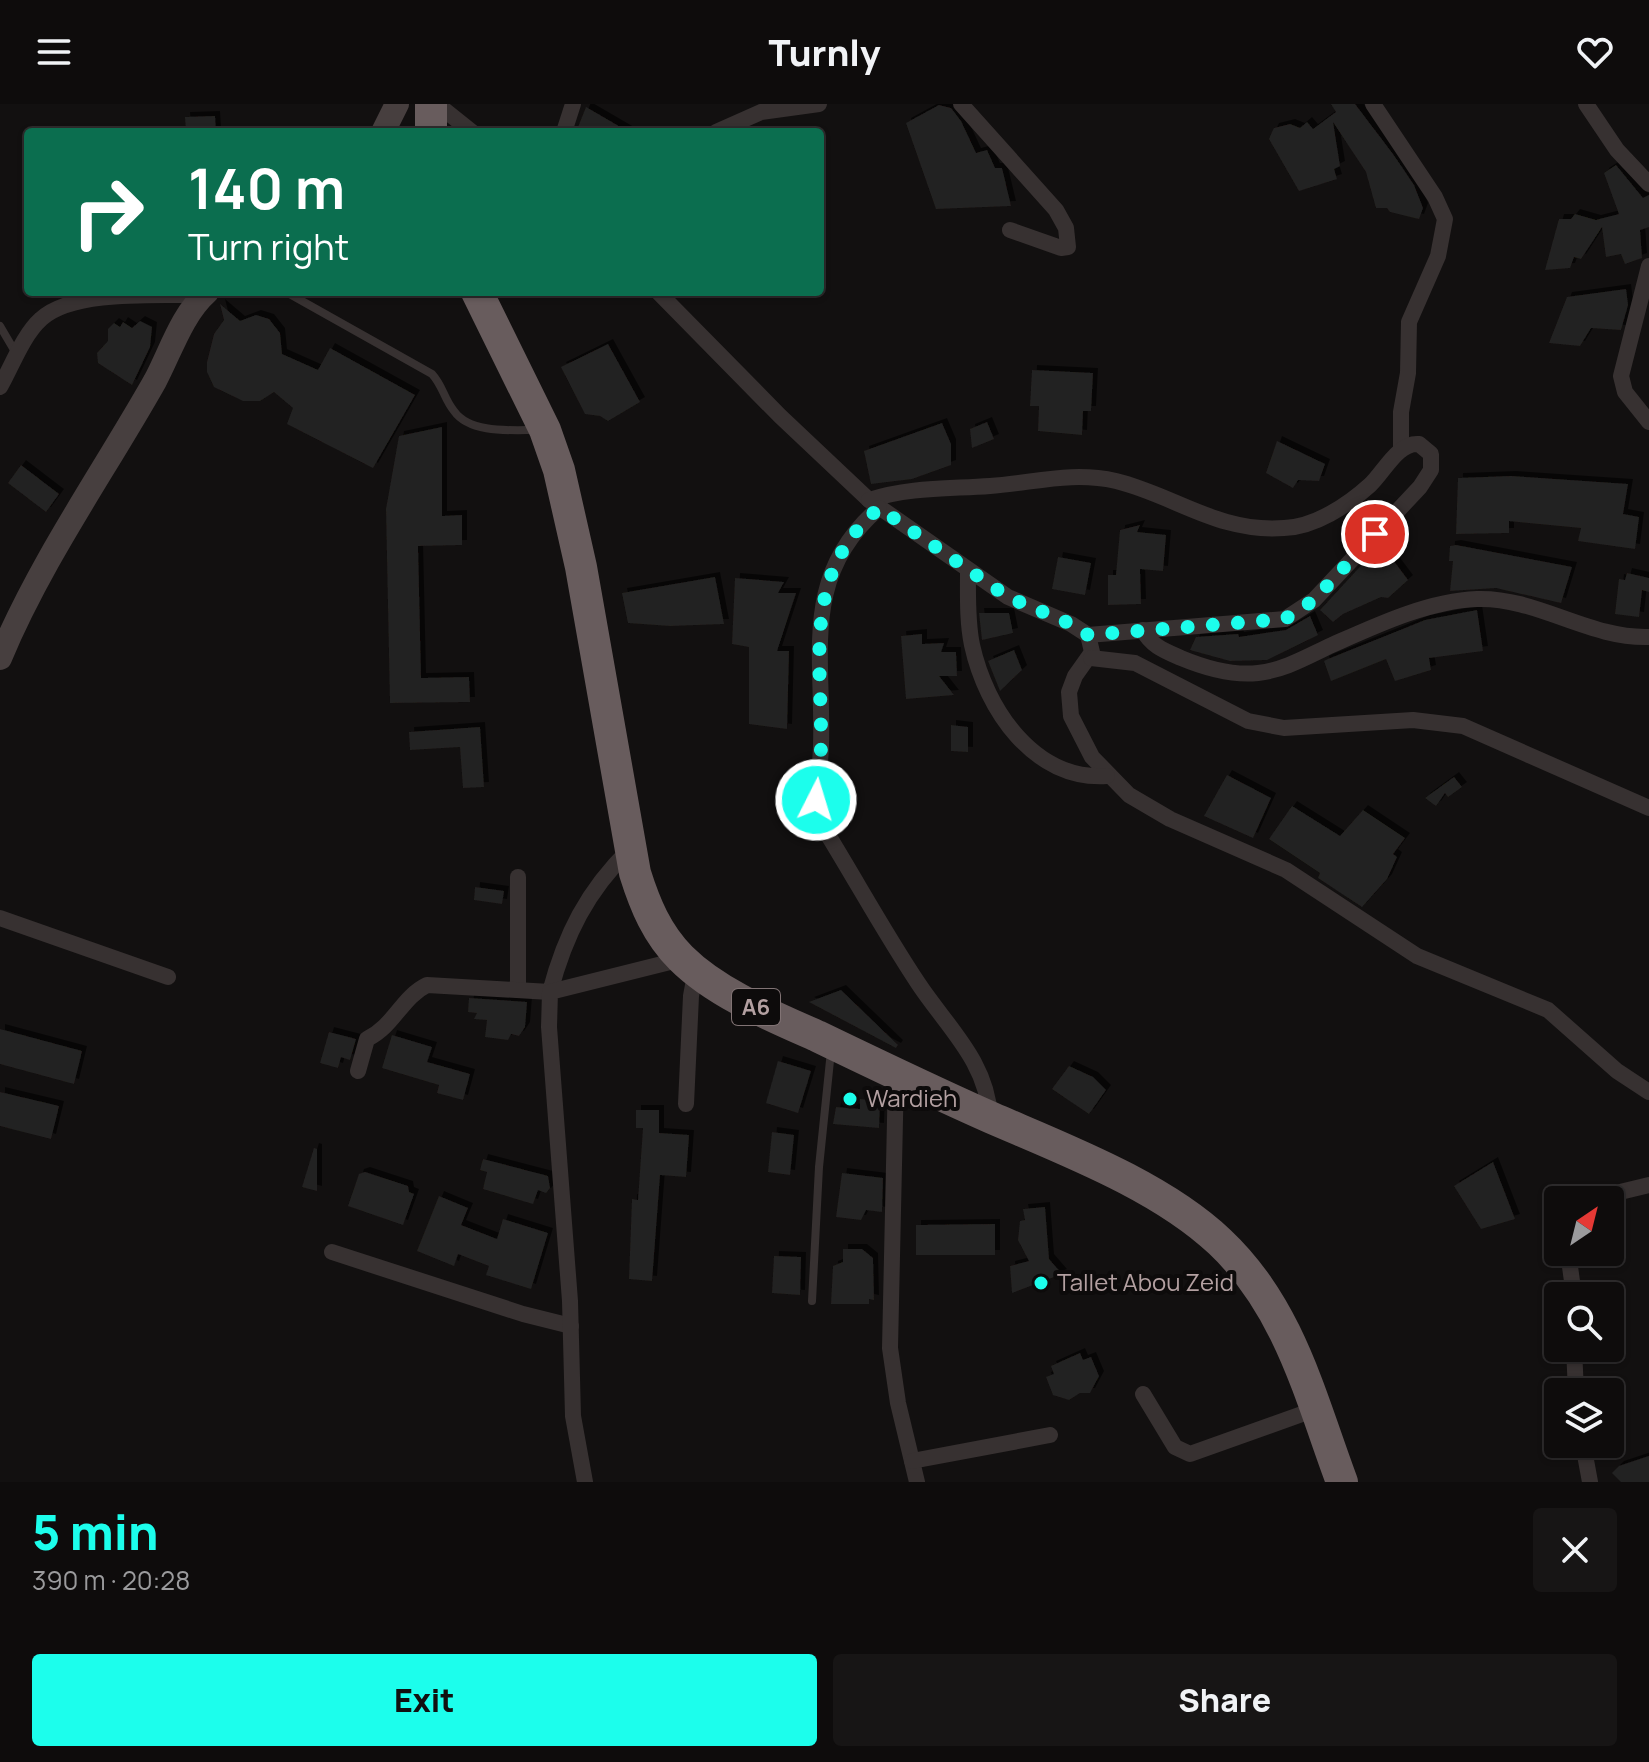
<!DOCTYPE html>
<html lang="en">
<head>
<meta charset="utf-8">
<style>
	:root { --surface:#0e0c0c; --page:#171515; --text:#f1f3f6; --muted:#9b9b9d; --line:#2e2c2d; --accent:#1cfeec }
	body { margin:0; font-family:Manrope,sans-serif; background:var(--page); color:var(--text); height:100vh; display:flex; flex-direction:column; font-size:30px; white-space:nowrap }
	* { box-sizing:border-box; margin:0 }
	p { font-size:26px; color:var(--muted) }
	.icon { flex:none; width:44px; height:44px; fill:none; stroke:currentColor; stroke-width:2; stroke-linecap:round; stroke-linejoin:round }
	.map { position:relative; height:1378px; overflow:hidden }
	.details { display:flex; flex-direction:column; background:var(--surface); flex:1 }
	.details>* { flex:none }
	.top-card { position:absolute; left:24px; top:24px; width:800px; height:168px; border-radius:8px; box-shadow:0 2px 6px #0004,0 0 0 2px var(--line); background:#0b6e4f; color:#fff; overflow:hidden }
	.needle { width:52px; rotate:35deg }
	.controls { position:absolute; left:1544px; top:1082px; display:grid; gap:16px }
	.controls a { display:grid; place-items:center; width:80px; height:80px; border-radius:8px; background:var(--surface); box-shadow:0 2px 6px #0004,0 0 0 2px var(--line); font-size:40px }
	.pin { position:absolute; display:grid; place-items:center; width:68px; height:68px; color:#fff; margin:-34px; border:4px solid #fff; border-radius:50%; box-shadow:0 2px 8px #0007 }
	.me { position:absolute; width:88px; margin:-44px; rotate:5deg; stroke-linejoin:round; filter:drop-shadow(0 0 6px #0008) }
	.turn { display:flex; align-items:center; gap:28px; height:168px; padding:0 32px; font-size:36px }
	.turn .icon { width:104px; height:104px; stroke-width:2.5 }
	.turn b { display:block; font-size:56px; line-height:68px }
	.round { display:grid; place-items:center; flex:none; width:84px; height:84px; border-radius:8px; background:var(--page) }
	.headline { display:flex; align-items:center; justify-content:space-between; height:136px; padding:0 32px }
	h1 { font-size:48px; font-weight:800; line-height:60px; color:var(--accent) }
	.action { display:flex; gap:16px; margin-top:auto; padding:16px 32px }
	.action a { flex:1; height:92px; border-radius:8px; background:var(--accent); color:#111; font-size:32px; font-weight:800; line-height:92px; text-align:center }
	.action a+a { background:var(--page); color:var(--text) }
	header { display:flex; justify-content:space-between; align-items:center; height:104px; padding:0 32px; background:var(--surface); font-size:36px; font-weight:800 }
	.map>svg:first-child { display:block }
	.building { fill:#232120; filter:url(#shadow) }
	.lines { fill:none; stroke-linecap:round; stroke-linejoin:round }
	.lane { stroke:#373131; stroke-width:8 }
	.street { stroke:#373131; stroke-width:16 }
	.secondary { stroke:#473f3f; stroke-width:24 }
	.highway { stroke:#685c5d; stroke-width:32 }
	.route { stroke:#1cfeec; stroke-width:14; stroke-dasharray:0 25.2 }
	.poi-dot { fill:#1cfeec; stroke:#0d0b0b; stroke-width:3 }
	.labels { text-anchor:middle; stroke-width:8; stroke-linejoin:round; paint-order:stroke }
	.shield { fill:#0d0b0b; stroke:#817374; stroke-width:2 }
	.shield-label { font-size:22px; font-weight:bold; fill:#b3a0a1 }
	.poi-label { font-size:24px; fill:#b3a0a1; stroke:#0d0b0b; text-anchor:start }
</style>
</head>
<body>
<header><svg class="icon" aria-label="menu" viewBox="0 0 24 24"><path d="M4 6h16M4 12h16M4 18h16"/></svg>Turnly<svg class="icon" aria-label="heart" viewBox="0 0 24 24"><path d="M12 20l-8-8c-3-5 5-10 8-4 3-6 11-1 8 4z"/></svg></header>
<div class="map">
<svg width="1649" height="1378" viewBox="0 0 1649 1378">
	<defs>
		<filter id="shadow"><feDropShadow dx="5" dy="-5" stdDeviation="0" flood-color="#0009"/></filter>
	</defs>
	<rect width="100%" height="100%" fill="#121010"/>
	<!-- building -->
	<g class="building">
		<path d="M1331 0H1355L1393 50 1414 81 1423 104 1419 115 1390 108 1387 104H1376L1366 68 1333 18 1340 62 1334 65 1337 75 1299 87 1269 35 1272 28 1274 24 1290 20 1300 24 1307 18 1313 25 1336 8Z"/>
		<path d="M939 1 951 4 961 17 976 49 987 46 995 64H1002L1011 102 936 105 906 19Z"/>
		<path d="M586 3 629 28H576Z"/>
		<path d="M215 12 216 28H186L185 13Z"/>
		<path d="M1616 61 1643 94 1649 91V123L1640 126 1642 154 1625 160 1621 150 1606 153 1602 123 1581 155 1574 153 1570 164 1545 166 1559 115H1571L1575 110 1596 116 1619 110 1604 69Z"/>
		<path d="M1626 185 1628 201 1621 226 1591 224 1580 242 1549 239 1567 193Z"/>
		<path d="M220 200 240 217 256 211 269 215 280 229 282 250 318 266 330 244 415 291 373 364 287 320 293 304 274 288 260 297H243L214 283 207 268V258L214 230 224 216Z"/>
		<path d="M140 217 152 223 150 243 132 281 98 259 97 249 108 237V225L114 219 120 223 123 218 132 224Z"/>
		<path d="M608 240 640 298 608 317 600 312 585 310 561 263Z"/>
		<path d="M1032 266 1093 269 1091 307H1083L1082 331 1038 327 1039 302H1030Z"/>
		<path d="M987 318 994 335 972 344 970 325Z"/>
		<path d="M942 319 951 340V361L912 375 871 380 864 347Z"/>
		<path d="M442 323V412L462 411V441L418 442 421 574 469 573 470 598 390 599 386 405 399 332Z"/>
		<path d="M1277 337 1325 360 1319 377 1298 376 1293 384 1266 369Z"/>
		<path d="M21 361 59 390 46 408 8 379Z"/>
		<path d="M1511 372 1628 380 1623 410 1639 413 1635 445 1578 437 1581 424 1509 417V429L1456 430 1458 374Z"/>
		<path d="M1140 421 1137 428 1166 431 1163 467 1140 465 1141 500 1108 501V471H1116L1120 426Z"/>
		<path d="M1381 440 1408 476 1388 494 1381 493 1343 510 1333 518 1320 506Z"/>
		<path d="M1456 441 1572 463 1561 499 1496 484 1450 487 1453 457H1449L1450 442Z"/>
		<path d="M1058 453 1091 459 1085 491 1052 485Z"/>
		<path d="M1627 469 1649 474V488L1642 486 1639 513 1615 510 1619 475 1625 476Z"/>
		<path d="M715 473 724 520 670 522 628 519 622 489Z"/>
		<path d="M735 474 784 478 778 489H796L777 547H789L787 625 749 620V543L732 540Z"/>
		<path d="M1477 506 1483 547 1429 554 1431 566 1395 577 1386 555 1331 577 1324 557 1328 555 1425 516Z"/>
		<path d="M979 509H1009L1013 529 982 536Z"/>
		<path d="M1310 512 1318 531 1267 556 1230 557 1190 546 1196 533 1238 530 1239 533 1286 526Z"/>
		<path d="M922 530V540L944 539 941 548H956L957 572H939L954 591 906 595 901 532Z"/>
		<path d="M1014 546 1022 566 1000 587 988 557Z"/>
		<path d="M951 621 968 623V648L951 647Z"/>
		<path d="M480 623 484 683 463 684 460 643 410 646 409 628Z"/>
		<path d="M1227 671 1271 694 1253 734 1204 712Z"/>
		<path d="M1454 673 1462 683 1448 693 1445 689 1436 702 1425 694Z"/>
		<path d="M1292 702 1340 732 1363 706 1405 734 1393 750 1397 753 1387 775 1362 803 1318 774 1320 769 1269 735Z"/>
		<path d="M475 783 504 787 502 800 474 796Z"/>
		<path d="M841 886 898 941 896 944 809 898Z"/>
		<path d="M469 894 527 898 525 923 519 932 511 930 508 936 485 933 487 916 474 915 477 909 468 908Z"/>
		<path d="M0 925 82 947 74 980 0 960Z"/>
		<path d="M329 928 356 935 350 956 341 953 338 964 320 959Z"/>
		<path d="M392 931 432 943 427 958 470 970 463 996 437 989 439 981 382 964Z"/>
		<path d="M778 957 811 967 798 1009 766 999Z"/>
		<path d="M1069 962 1093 973 1106 986 1089 1010 1052 985Z"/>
		<path d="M0 988 59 1002 51 1035 0 1022Z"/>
		<path d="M860 995 880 997 879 1024 833 1020 836 1003 860 1005Z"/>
		<path d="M636 1006H659V1029L689 1031 686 1073 660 1071 652 1177 629 1175 632 1095 638 1096 643 1024H636Z"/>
		<path d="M772 1028 794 1031 790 1071 768 1068Z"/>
		<path d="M314 1044 317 1045V1087L302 1083Z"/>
		<path d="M483 1055 548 1072 550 1084 546 1089 538 1086 533 1100 483 1085 487 1068 480 1066Z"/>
		<path d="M1493 1058 1515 1115 1481 1125 1454 1082Z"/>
		<path d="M365 1068 408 1082 409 1088 414 1090 403 1121 348 1102 359 1070Z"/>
		<path d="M842 1069 883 1074 882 1108 866 1106 861 1116 836 1113Z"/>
		<path d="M439 1092 468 1104 461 1121 497 1135 503 1115 548 1129 531 1185 486 1171 489 1162 458 1150 454 1162 417 1147Z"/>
		<path d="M1045 1103 1049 1155 1062 1170 1012 1189 1010 1162 1029 1157 1018 1136 1020 1117 1025 1116 1023 1105Z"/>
		<path d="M995 1120V1151H916V1121Z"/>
		<path d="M843 1145H862L873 1154 874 1196 869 1195V1200H831L833 1162 843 1158Z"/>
		<path d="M774 1152 801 1153 800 1191 772 1189Z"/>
		<path d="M1080 1249 1083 1256 1091 1253 1099 1272 1090 1289H1080L1069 1296 1053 1291 1046 1273 1054 1270 1051 1262Z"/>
		<path d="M1649 1352V1378H1621L1612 1369 1619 1362Z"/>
	</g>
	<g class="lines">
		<!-- lane -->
		<g class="lane">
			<path d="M286 188 432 270C443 282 444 295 454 307 470 330 512 326 537 326"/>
			<path d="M0 222 17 251"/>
			<path d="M812 1197 819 1063 831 947"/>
		</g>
		<!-- street -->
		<g class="street">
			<path d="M437 0 472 28"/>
			<path d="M961 0 1056 106 1066 124 1068 143 1061 144 1010 126"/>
			<path d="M1373 0 1435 93 1445 115 1438 152 1409 218 1408 269 1401 308V345"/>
			<path d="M1586 0 1617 46 1649 80"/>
			<path d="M564 28 573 0"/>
			<path d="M716 28 761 8 819 0"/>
			<path d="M1649 162 1621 272 1625 288 1649 318"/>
			<path d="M658 188 780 312 869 396 1008 493 1071 520 1088 531 1092 548 1075 572 1069 588 1071 612 1092 653 1129 691 1170 715 1286 766 1417 852 1548 906 1617 967 1649 988"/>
			<path d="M0 283C12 262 23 231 41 215 73 185 161 192 203 191"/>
			<path d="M869 396C909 383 948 385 990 382 1034 379 1071 367 1116 377 1174 391 1218 429 1284 424 1315 423 1348 401 1370 381 1384 368 1398 338 1419 340L1431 350V366L1420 383 1314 496 1285 515 1088 531"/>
			<path d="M879 404C800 472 824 551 821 642 820 674 812 700 828 731 858 780 886 831 918 879 947 923 987 957 990 1013"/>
			<path d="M968 467C968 491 967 517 972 541 986 605 1034 677 1107 672"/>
			<path d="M1143 526C1151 542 1165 547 1181 554 1205 564 1232 572 1258 569 1285 566 1308 552 1332 541 1377 521 1428 497 1477 495 1537 493 1589 535 1649 533"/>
			<path d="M1091 554 1135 559 1248 617 1284 624 1413 616 1463 622 1649 704"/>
			<path d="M518 773V886"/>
			<path d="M0 814 168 873"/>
			<path d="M358 967 367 935C394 922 402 893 427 881L550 888C565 831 587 787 630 745"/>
			<path d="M896 970 890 1244 898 1299 917 1378"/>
			<path d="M686 1000 691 892 696 865"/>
			<path d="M1587 1096 1649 1081"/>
			<path d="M332 1148 523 1210 571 1222"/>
			<path d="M1568 1148 1574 1192"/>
			<path d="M1574 1244 1576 1288"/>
			<path d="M1143 1290 1175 1343 1190 1350 1316 1305"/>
			<path d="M1583 1340 1590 1378"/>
			<path d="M912 1357 1050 1331"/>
			<path d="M585 1378 573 1312 570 1197 549 923 550 888 682 855"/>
		</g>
		<!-- secondary -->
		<g class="secondary">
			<path d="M383 28 397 0"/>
			<path d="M0 554C41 456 103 369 155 277 170 249 182 210 207 188"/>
		</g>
		<!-- highway -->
		<g class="highway">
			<path d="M431 0V28"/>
			<path d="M477 188 545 326 559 366 581 463 635 769C645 801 657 830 681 854 716 889 772 912 817 932 875 960 933 988 992 1014 1066 1046 1161 1082 1220 1138 1289 1203 1310 1292 1342 1378"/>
		</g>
	</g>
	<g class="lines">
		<!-- route -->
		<path class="route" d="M816 696C817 677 821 659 821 640 822 551 802 470 879 404L1008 493 1071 520 1088 531 1285 515 1314 496 1375 430"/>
	</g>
	<!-- markers -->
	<g class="poi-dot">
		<circle cx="850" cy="995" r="8"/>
		<circle cx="1041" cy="1179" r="8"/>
	</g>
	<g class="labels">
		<!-- shield labels -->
		<rect class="shield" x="732" y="885" width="48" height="36" rx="6"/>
		<g class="shield-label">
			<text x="756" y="911">A6</text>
		</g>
		<!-- poi labels -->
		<g class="poi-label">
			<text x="866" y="1003">Wardieh</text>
			<text x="1057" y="1187">Tallet Abou Zeid</text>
		</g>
	</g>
</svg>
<div class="controls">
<a><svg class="needle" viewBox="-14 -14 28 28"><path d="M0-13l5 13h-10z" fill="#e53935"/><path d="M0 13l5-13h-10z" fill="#9b9b9d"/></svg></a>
<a><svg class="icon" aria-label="search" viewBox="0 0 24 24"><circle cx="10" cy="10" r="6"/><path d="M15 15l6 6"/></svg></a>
<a><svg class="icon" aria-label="layers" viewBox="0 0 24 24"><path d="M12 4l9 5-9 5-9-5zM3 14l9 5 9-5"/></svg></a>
</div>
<div class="pin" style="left:1375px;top:430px;background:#d93025"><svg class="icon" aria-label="arrive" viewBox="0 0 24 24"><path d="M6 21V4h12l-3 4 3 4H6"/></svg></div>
<svg class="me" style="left:816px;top:696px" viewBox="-20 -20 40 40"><circle r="17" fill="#1cfeec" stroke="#fff" stroke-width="3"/><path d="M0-11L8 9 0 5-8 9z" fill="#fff"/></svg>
<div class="top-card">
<div class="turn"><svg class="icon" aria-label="right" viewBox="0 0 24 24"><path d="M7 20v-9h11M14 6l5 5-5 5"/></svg><div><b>140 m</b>Turn right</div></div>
</div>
</div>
<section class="details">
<div class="headline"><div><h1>5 min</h1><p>390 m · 20:28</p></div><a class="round"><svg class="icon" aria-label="close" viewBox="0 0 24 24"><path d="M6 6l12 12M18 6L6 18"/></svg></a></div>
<div class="action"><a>Exit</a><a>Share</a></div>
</section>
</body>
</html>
